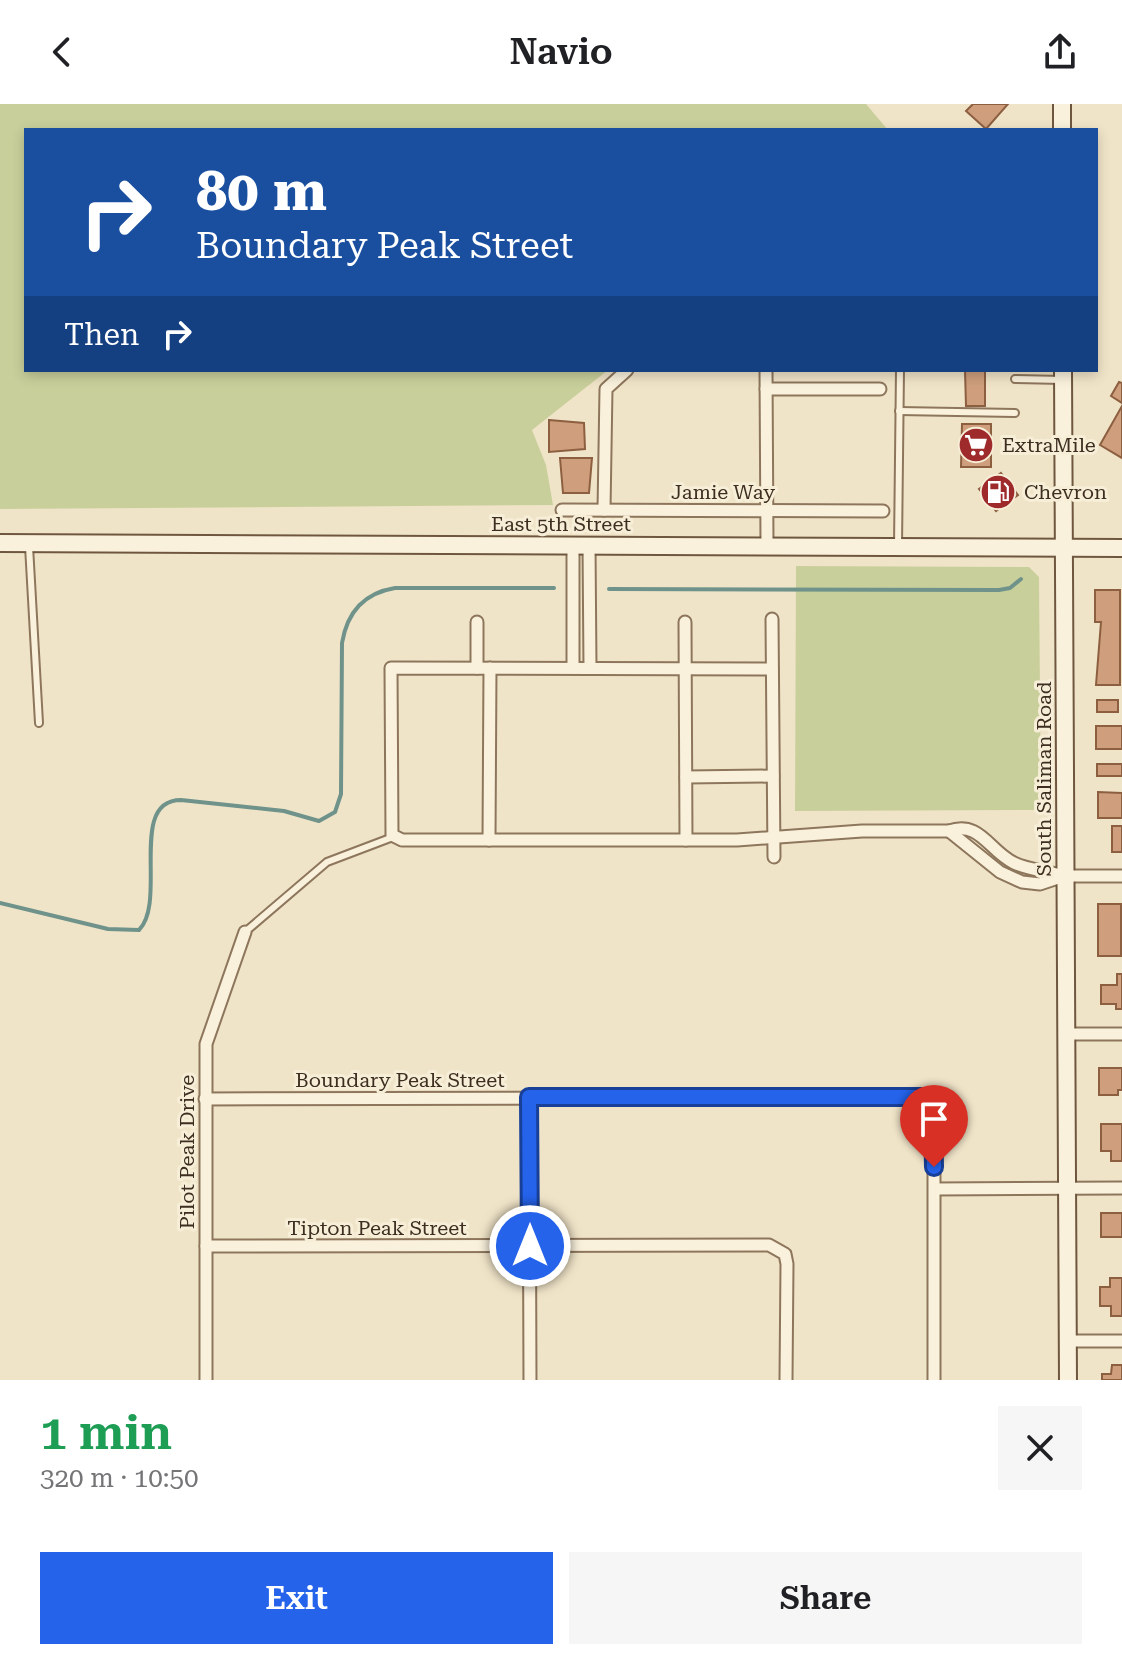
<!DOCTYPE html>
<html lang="en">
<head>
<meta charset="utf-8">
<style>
	:root { --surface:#fff; --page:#f6f6f6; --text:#202124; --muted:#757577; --accent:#2563eb }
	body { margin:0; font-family:"Roboto Serif",serif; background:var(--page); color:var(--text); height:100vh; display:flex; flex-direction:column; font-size:30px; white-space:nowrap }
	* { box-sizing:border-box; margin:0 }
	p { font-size:26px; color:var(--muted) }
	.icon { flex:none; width:44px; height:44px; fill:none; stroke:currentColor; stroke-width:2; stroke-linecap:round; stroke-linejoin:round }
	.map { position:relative; height:1276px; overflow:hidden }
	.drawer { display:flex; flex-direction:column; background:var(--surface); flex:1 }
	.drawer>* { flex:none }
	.top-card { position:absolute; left:24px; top:24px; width:1074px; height:244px; border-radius:0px; box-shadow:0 4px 12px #0003; background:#1a4fa0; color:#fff; overflow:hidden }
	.pin { position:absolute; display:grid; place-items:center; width:68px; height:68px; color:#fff; margin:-82px -34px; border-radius:50% 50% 50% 0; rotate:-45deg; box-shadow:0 0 8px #0007 }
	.pin .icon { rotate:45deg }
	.me { position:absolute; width:88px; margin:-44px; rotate:0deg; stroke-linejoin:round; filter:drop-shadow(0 0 6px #0008) }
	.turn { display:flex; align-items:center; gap:28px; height:168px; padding:0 40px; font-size:36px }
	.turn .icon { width:104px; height:104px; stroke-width:2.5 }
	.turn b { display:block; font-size:56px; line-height:68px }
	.then { display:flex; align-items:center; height:76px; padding:0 40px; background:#0003; gap:16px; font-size:30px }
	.round { display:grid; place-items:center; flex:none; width:84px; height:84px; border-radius:0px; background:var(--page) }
	.head { display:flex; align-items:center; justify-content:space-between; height:136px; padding:0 40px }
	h1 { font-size:48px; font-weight:600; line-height:60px; color:#1e9e55 }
	.button { display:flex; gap:16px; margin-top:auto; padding:16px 40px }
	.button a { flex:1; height:92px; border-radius:0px; background:var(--accent); color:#fff; font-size:32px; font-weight:600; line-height:92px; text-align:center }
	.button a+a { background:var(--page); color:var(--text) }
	header { display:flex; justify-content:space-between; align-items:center; height:104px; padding:0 40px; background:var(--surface); font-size:36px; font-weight:600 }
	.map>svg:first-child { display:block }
	.green { fill:#c9cf9b }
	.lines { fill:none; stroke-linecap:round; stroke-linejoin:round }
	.stream { stroke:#6f938a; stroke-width:4 }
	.building { fill:#cf9f7d; stroke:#8d5f41; stroke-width:2 }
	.service-casing { stroke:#8d765c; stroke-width:10 }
	.minor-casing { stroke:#8d765c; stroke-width:15 }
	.secondary-casing { stroke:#6f573f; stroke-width:20 }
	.service { stroke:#faf1dc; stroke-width:6 }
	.minor { stroke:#faf1dc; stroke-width:11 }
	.secondary { stroke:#faf1dc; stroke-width:16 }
	.route-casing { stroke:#184099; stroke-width:20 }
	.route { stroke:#2563eb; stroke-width:14 }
	.labels { text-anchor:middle; stroke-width:6; stroke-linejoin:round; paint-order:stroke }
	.poi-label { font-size:20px; fill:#3d2e20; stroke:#f7eed8; text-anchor:start }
	.street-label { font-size:20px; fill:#3d2e20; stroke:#f7eed8 }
</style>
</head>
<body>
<header><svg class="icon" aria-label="back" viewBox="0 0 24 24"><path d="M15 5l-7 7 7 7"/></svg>Navio<svg class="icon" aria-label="share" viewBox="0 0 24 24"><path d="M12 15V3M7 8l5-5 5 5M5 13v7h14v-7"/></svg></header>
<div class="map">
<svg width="1122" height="1276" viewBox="0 0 1122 1276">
	<rect width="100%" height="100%" fill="#f0e4c8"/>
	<!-- green -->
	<g class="green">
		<path d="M0 0H866L888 26H26V266H608L532 326 546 361 553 401 0 405Z"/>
		<path d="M796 462 1029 463 1039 473 1041 706 795 707Z"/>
	</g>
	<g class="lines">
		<!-- stream -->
		<g class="stream">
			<path d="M609 485 999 486 1010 484 1021 475"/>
			<path d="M0 799 108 825 139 826C168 797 127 696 181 696L284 707 319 717 335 708 341 690 342 539C347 509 364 489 395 484H554"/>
		</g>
	</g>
	<!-- building -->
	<g class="building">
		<path d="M973 0H1008L986 25 966 7Z"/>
		<path d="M965 266H985V302H966Z"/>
		<path d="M1119 278 1122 279V299L1111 292Z"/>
		<path d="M1122 302V354L1100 341Z"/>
		<path d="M549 316 584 319 585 345 549 348Z"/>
		<path d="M962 320H991V363H961Z"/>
		<path d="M560 354H592L589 389H563Z"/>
		<path d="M1001 369 1018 391 996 407 979 385Z"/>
		<path d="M1095 486H1120V581H1096L1101 518H1095Z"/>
		<rect x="1097" y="596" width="21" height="12"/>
		<rect x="1096" y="622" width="26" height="23"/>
		<rect x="1097" y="660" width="25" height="12"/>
		<path d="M1098 688 1122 689V714H1098Z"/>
		<rect x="1112" y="722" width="10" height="26"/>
		<rect x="1098" y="800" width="23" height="52"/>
		<path d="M1117 870H1122V905H1116V900H1101V881H1117Z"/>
		<path d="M1099 964H1122V986H1118V991H1099Z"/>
		<path d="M1101 1020H1122V1057H1111V1047H1101Z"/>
		<rect x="1101" y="1109" width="21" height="24"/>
		<path d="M1110 1174H1122V1212H1111V1202H1100V1183H1110Z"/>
		<path d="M1112 1261H1122V1276H1102V1270H1111Z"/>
	</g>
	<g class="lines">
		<defs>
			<g id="service">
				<path d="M1015 275 1063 276"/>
				<path d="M899 307 1015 309"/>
				<path d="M29 442 39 619"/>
				<path d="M898 442 900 266"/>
				<path d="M245 828 327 758 393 733"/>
			</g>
			<g id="minor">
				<path d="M766 266 767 440"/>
				<path d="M766 285H880"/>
				<path d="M562 406 883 407"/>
				<path d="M604 406 606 285 627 266"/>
				<path d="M573 440V564"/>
				<path d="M589 440 590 564"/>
				<path d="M772 515 774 753"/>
				<path d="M477 518V564"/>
				<path d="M685 518 686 736"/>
				<path d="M772 565 391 564 392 731 402 736H737L862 727H949C980 716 989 747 1014 759 1028 766 1048 767 1064 772"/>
				<path d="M686 673 773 672"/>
				<path d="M949 727 1000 768 1022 778 1040 780 1064 772H1122"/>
				<path d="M489 736 490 564"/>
				<path d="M1066 930H1122"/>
				<path d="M529 993 530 1276"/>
				<path d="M205 995 922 993 931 997 934 1018V1276"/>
				<path d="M935 1085 1122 1084"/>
				<path d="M206 1142 769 1141 785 1150 787 1160 786 1276"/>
				<path d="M1067 1237H1122"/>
				<path d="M206 1276V940L245 828"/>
			</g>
			<g id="secondary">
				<path d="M1062 0V26"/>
				<path d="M1063 266 1068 1276"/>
				<path d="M0 439 1122 444"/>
			</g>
		</defs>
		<!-- service casing -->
		<use href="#service" class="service-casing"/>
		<!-- minor casing -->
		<use href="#minor" class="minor-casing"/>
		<!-- secondary casing -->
		<use href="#secondary" class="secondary-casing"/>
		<!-- service -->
		<use href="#service" class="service"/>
		<!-- minor -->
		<use href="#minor" class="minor"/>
		<!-- secondary -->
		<use href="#secondary" class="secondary"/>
	</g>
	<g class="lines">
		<defs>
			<path id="route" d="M530 1142 529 993H922L931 997 933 1006 934 1063"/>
		</defs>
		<!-- route casing -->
		<use href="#route" class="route-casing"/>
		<!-- route -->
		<use href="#route" class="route"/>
	</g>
	<!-- icons -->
	<defs>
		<symbol id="supermarket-disc" viewBox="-11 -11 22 22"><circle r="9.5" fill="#9e2a2b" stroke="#f7eed8"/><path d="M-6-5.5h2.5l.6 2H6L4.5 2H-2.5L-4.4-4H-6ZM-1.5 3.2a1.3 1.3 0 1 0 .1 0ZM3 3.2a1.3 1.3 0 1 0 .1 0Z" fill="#fff"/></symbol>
		<symbol id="fuel-disc" viewBox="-11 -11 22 22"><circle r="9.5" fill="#9e2a2b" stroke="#f7eed8"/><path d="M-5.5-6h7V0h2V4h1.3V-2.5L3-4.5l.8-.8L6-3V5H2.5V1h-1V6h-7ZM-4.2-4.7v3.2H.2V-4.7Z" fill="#fff"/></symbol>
	</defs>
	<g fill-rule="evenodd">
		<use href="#supermarket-disc" x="956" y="321" width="40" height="40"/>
		<use href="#fuel-disc" x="978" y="368" width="40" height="40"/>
	</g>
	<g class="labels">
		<!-- poi labels -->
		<g class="poi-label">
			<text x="1002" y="348">ExtraMile</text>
			<text x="1024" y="395">Chevron</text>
		</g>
		<!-- street labels -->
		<g class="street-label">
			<text x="723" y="395">Jamie Way</text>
			<text x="561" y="427">East 5th Street</text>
			<text transform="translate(1044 675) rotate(-90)" y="7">South Saliman Road</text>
			<text x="400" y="983">Boundary Peak Street</text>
			<text transform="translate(187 1048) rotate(-90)" y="7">Pilot Peak Drive</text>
			<text x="377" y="1131">Tipton Peak Street</text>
		</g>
	</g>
</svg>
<div class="pin" style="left:934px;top:1063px;background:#d93025"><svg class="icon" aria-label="arrive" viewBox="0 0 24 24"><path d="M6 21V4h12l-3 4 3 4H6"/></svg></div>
<svg class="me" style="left:530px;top:1142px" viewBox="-20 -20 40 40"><circle r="17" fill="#2563eb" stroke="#fff" stroke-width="3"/><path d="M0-11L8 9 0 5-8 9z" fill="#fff"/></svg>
<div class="top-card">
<div class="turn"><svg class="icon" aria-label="right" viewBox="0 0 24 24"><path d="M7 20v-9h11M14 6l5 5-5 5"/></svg><div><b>80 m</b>Boundary Peak Street</div></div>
<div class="then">Then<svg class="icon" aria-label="right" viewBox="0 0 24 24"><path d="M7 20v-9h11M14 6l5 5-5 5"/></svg></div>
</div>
</div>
<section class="drawer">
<div class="head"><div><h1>1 min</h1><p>320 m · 10:50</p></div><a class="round"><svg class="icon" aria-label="close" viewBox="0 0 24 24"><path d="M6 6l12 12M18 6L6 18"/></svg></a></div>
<div class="button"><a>Exit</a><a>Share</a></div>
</section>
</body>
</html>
